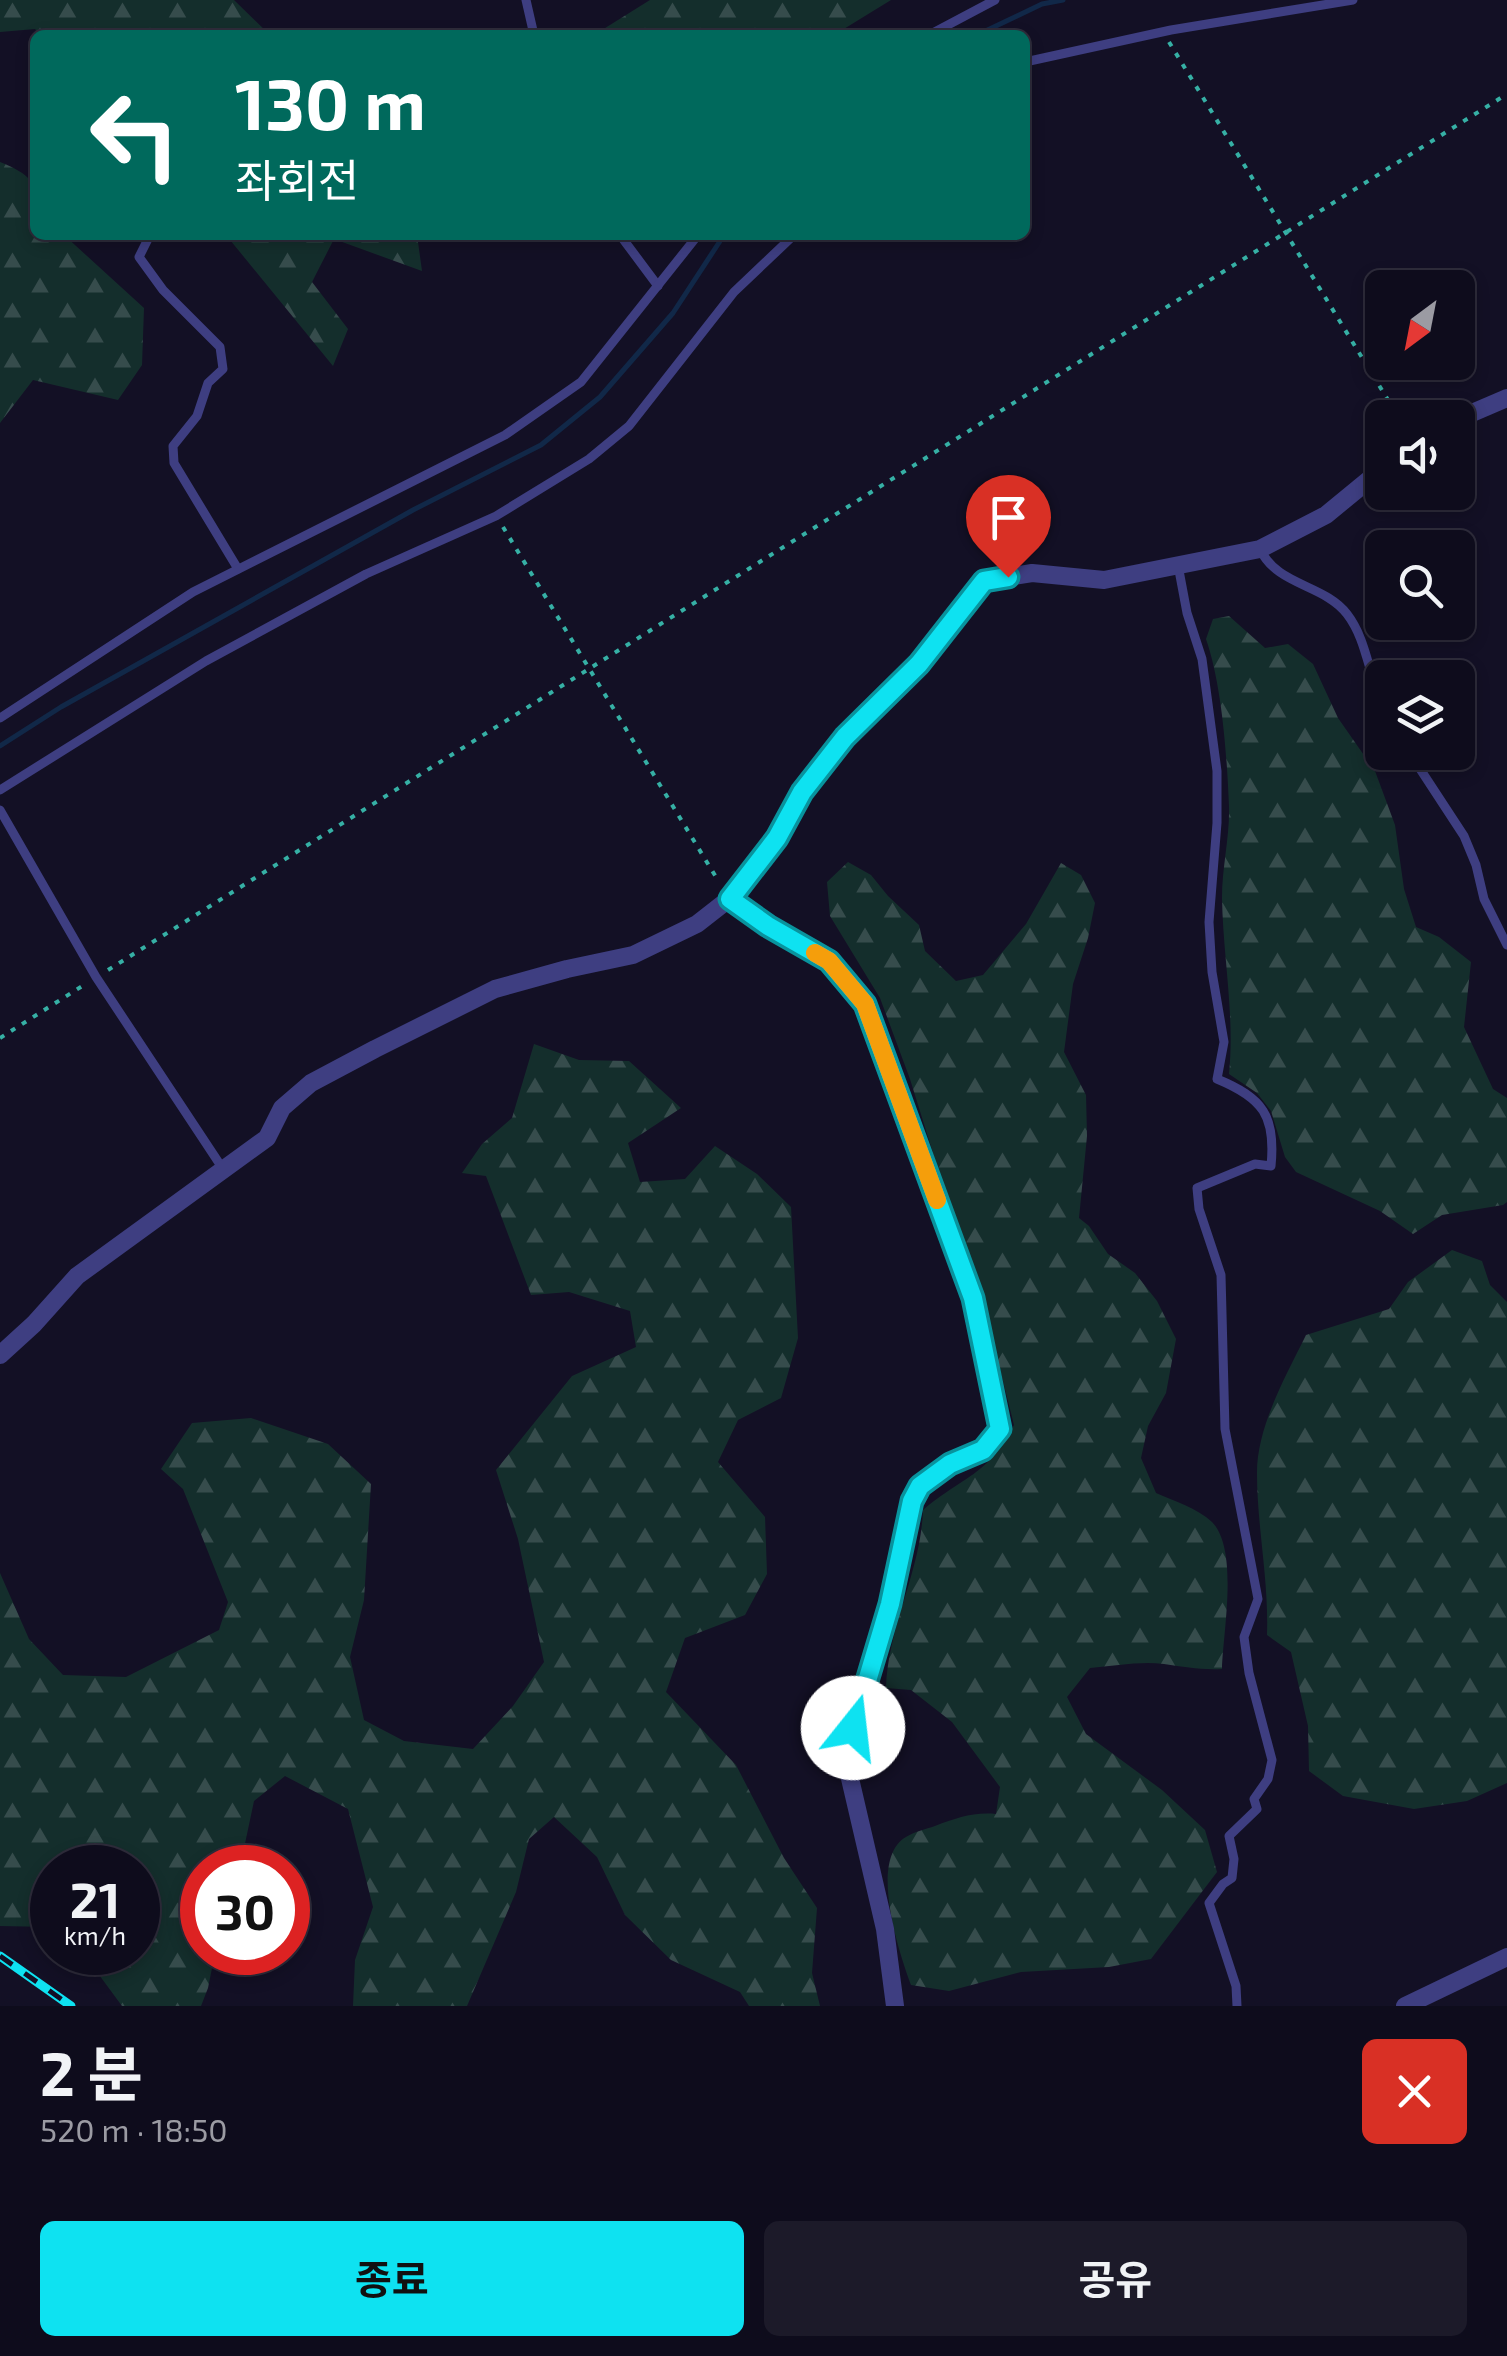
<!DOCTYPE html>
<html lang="ko">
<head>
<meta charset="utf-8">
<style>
	:root { --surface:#0e0c1c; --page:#1c1a29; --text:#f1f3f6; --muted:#9b9ba3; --line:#2e2c3b; --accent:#0ee2f1 }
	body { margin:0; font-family:"Exo 2","Noto Sans KR",sans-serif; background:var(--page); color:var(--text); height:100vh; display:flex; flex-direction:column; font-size:38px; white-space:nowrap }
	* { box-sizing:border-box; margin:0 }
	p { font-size:32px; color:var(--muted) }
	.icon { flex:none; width:55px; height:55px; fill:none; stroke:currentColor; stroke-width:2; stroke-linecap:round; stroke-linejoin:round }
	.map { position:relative; height:2006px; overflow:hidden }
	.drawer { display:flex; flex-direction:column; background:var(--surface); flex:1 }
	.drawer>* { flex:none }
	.top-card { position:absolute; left:30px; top:30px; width:1000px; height:210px; border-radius:15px; box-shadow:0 5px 15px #0003,0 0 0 2px var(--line); background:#00695c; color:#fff; overflow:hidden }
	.needle { width:65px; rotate:212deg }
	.buttons { position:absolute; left:1365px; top:270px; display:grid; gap:20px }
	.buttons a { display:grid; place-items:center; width:110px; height:110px; border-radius:15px; background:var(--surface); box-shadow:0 5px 15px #0003,0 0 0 2px var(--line); font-size:50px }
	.speed { position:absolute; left:30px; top:1845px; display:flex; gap:20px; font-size:50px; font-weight:700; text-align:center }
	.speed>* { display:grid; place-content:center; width:130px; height:130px; border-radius:50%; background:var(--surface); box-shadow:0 5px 15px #0003,0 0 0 2px var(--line); line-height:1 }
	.speed small { font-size:25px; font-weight:400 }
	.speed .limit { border:15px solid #d22; background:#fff; color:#111 }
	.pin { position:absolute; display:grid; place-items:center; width:85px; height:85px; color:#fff; margin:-102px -42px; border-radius:50% 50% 50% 0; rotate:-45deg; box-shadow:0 0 10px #0007 }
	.pin .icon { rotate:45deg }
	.me { position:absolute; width:110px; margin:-55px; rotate:16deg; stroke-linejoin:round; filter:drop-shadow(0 0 8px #0008) }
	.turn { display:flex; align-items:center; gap:35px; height:210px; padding:0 40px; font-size:45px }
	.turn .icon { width:130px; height:130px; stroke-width:2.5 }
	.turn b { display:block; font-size:70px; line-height:85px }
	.round { display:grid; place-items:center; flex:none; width:105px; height:105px; border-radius:15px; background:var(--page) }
	.headline { display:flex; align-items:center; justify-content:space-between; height:170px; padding:0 40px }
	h1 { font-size:60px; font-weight:700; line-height:75px }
	.button { display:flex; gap:20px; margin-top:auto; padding:20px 40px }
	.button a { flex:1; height:115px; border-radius:15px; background:var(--accent); color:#111; font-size:40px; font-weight:700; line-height:115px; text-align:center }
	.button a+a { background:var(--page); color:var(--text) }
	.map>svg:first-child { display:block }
	.forest { fill:url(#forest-firs) }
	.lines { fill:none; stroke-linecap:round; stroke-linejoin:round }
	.stream { stroke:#112848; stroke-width:5 }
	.path { stroke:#36b0a5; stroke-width:4; stroke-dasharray:5 8; stroke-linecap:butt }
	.service { stroke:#3e3e81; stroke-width:9 }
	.minor { stroke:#3e3e81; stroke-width:18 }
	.rail-casing { stroke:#0ee2f1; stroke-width:9 }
	.rail { stroke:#131025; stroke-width:5; stroke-dasharray:15; stroke-linecap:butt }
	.route-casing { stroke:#09939d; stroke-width:25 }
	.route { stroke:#0ee2f1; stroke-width:18 }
	.slow { stroke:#f59e0b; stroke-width:18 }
</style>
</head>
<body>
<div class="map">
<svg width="1507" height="2006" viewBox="0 0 1507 2006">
	<defs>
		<pattern id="forest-firs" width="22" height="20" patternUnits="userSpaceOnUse" patternTransform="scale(2.5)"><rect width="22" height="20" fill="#142e2c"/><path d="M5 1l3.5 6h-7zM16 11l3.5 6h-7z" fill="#364c4c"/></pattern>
	</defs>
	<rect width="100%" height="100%" fill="#131025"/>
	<!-- forest -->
	<g class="forest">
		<path d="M0 0H234L270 35H41L35 29 0 32Z"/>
		<path d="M650 0H891L834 35H594Z"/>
		<path d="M0 162C45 180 35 191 35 235H64L144 308 142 365 118 400 33 380 0 423Z"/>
		<path d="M226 235H417L422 271 334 239 312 282 348 329 333 366Z"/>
		<path d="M1229 616 1265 648 1288 644 1313 664 1338 718 1375 771 1395 825 1404 889 1416 927 1439 937 1471 962 1464 1027 1493 1089 1507 1098V1202L1503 1205 1442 1215 1413 1234 1380 1211 1296 1172 1285 1157 1271 1111 1257 1093 1229 1074C1235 1016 1223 957 1222 898 1222 867 1230 836 1229 806 1227 756 1222 685 1206 639L1213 619Z"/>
		<path d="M848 862 871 875 888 896 919 925 925 951 956 981 983 975 1026 924 1061 863 1081 875 1095 903 1088 938 1073 984 1064 1052 1086 1095 1087 1136 1079 1218 1089 1226 1108 1254 1135 1273 1157 1301 1176 1339 1166 1393 1148 1426 1141 1458 1156 1493C1174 1501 1197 1508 1212 1522 1239 1550 1223 1632 1222 1669 1201 1670 1185 1667 1164 1664 1140 1661 1114 1666 1090 1668L1067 1697 1086 1734 1162 1790 1205 1830 1217 1872 1151 1959 1109 1967 1021 1972 949 1991 911 1985C899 1952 868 1859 906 1837 914 1832 926 1829 935 1826 957 1818 973 1812 996 1814L1000 1787 952 1722 911 1690 886 1688C888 1626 921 1571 923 1510 963 1476 988 1476 1014 1425L999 1365 910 1079 880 998 830 916 827 882Z"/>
		<path d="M534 1044 579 1060 629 1061 681 1108 628 1143 640 1182 685 1179 715 1146 757 1174 791 1207 798 1338 781 1398 738 1420 718 1462 765 1517 767 1574 745 1615 685 1638 666 1692 736 1765 784 1858 817 1908 812 1973 820 2006H749L740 1992 671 1960 625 1915 597 1857 554 1817 529 1839 516 1892 467 2006H353L355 1960 373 1907 348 1809 285 1776 254 1801 240 1867 202 1868V1952L215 1953 208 1988 201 2006H122L83 1953 138 1952V1868H52V1927L0 1926V1573L29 1639 63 1675 126 1677 219 1630 228 1602 183 1489 161 1469 192 1423 251 1418 328 1444 371 1484 364 1600 350 1657 364 1720 404 1741 473 1749 513 1706 544 1662 518 1539 496 1470 572 1376 636 1347 630 1311 569 1292 531 1295 486 1176 462 1173 482 1144 512 1118Z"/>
		<path d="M1452 1250 1482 1261 1490 1285 1507 1302V1783L1467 1801 1414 1809 1343 1796 1309 1771 1308 1726 1291 1652 1267 1635C1269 1580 1257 1527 1257 1473 1257 1426 1286 1376 1306 1335L1389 1309 1408 1282Z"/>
	</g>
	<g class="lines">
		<!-- stream -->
		<g class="stream">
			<path d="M977 35 1042 4 1063 0"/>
			<path d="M0 746 61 707 413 510 541 445 600 397 673 313 724 235"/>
		</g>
		<!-- path -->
		<g class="path">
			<path d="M1169 42 1399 418"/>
			<path d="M503 527 719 882"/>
			<path d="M108 970 1507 94"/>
			<path d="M0 1038 87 983"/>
		</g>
		<!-- service -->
		<g class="service">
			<path d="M526 0 534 35"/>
			<path d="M929 35 995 0"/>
			<path d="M1025 62 1171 30 1353 0"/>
			<path d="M145 235 148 239 139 257 163 290 220 347 223 369 208 383 197 416 173 446 174 463 238 569"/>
			<path d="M620 235 658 286"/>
			<path d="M1260 549C1277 586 1324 584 1347 614 1367 640 1368 674 1382 702"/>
			<path d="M1178 565 1187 613 1202 659 1217 771V823L1209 922 1212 972 1224 1042 1217 1079C1263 1098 1276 1116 1271 1166L1255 1164 1197 1188 1199 1209 1221 1275 1225 1429 1258 1599 1244 1637 1249 1673 1272 1760 1268 1779 1254 1799 1257 1809 1229 1836 1234 1859 1232 1878 1223 1884 1209 1903 1236 1986 1237 2006"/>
			<path d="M0 718 193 592 505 435 581 382 698 235"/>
			<path d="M1409 752 1464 836 1476 865 1484 899 1507 945"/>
			<path d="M0 790 206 661 366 574 496 516 589 459 629 426 734 292 794 235"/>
			<path d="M0 810 96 977 223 1169"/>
		</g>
		<!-- minor -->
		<g class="minor">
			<path d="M1458 419 1507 398"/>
			<path d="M729 899 768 926 829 961 865 1004 973 1298 1000 1429 983 1450 951 1463 920 1486 912 1501 890 1604 845 1757 885 1929 895 2006"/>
			<path d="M0 1355 34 1324 77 1276 267 1138 282 1108 311 1083 375 1049 495 989 567 969 633 955 697 924 729 899 777 838 802 792 845 737 919 664 984 581 1032 573 1104 580 1260 549 1326 515 1382 469"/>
			<path d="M1405 2006 1507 1957"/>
		</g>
		<defs>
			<path id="rail" d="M0 1956 71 2006"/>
		</defs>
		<!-- rail casing -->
		<use href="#rail" class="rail-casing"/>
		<!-- rail -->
		<use href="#rail" class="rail"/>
	</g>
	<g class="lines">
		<defs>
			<path id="route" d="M853 1728 890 1604 912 1501 920 1486 950 1464 983 1450 1000 1429 973 1298 865 1004 829 961 768 926 730 899 777 838 802 792 845 737 919 664 984 581 1008 577"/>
		</defs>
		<!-- route casing -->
		<use href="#route" class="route-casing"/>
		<!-- route -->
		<use href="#route" class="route"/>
		<!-- slow -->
		<path class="slow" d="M815 953 829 961 865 1004 937 1200"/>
	</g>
</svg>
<div class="buttons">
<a><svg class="needle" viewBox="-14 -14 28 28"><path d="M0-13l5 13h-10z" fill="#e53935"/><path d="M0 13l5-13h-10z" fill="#9b9ba3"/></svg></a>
<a><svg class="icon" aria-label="sound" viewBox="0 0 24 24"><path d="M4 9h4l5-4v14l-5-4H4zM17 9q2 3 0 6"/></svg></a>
<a><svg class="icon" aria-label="search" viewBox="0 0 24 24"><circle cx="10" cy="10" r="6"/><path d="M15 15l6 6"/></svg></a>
<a><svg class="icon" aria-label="layers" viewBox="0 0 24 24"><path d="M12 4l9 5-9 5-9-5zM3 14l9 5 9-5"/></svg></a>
</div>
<div class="speed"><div>21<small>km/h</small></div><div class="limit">30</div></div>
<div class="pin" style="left:1008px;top:577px;background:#d93025"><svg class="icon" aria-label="arrive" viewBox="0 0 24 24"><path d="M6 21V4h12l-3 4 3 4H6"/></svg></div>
<svg class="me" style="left:853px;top:1728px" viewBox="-20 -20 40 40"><circle r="19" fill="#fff"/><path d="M0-13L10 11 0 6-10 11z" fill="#0ee2f1"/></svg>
<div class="top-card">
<div class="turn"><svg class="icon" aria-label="left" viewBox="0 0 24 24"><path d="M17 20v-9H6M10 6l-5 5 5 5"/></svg><div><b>130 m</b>좌회전</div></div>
</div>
</div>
<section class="drawer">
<div class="headline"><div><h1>2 분</h1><p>520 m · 18:50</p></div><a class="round" style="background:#d93025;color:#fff"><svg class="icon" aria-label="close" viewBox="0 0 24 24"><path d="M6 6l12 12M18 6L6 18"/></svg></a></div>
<div class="button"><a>종료</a><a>공유</a></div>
</section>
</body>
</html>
